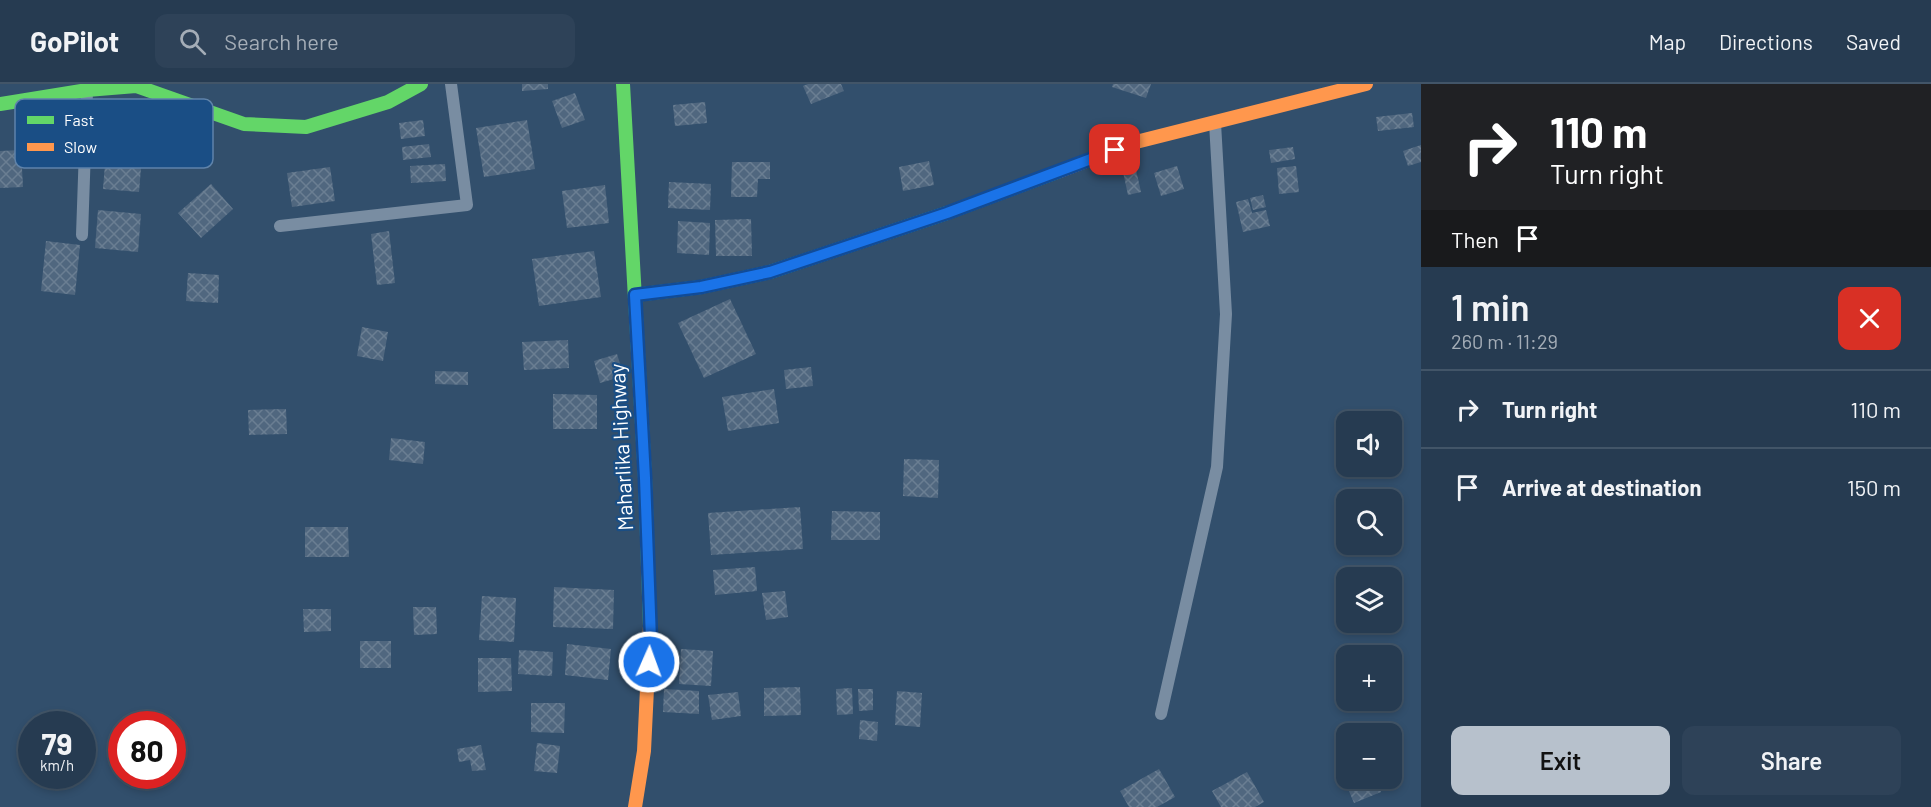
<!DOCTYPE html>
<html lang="en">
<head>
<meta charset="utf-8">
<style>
	:root { --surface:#263b51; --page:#2e4258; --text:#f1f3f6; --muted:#a4adb7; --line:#425568; --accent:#b7c1cc }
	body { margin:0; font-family:Barlow,sans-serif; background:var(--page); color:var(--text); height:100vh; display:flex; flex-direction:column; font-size:22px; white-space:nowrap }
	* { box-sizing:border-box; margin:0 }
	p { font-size:20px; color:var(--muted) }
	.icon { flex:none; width:33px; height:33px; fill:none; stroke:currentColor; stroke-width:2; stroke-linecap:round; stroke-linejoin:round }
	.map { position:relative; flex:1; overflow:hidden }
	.details { display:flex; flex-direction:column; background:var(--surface); width:510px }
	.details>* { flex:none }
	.top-card { background:#202124; color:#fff; overflow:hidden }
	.fabs { position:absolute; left:1336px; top:327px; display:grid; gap:12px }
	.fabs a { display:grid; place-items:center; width:66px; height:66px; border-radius:12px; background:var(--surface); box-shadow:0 3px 9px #0003,0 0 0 2px var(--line); font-size:30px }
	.speed { position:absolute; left:18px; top:627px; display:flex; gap:12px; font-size:30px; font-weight:700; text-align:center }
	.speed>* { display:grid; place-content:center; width:78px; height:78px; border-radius:50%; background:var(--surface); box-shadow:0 3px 9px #0003,0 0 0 2px var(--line); line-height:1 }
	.speed small { font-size:15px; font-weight:400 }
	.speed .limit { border:9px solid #d22; background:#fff; color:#111 }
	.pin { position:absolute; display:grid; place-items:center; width:51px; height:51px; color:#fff; margin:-26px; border-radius:12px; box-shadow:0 3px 9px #0006 }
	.me { position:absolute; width:66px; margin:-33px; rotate:2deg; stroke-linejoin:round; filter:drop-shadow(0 0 4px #0008) }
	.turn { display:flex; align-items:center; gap:21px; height:126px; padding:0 30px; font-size:27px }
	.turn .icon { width:78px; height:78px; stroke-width:2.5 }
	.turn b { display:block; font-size:42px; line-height:51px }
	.then { display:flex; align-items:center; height:57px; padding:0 30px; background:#0003; gap:12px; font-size:22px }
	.round { display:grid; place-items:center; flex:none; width:63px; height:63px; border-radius:12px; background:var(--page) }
	.head { display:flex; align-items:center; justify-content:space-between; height:102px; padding:0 30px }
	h1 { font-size:36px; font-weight:600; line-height:45px }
	.button { display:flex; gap:12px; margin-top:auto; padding:12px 30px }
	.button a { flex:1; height:69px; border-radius:12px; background:var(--accent); color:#111; font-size:24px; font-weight:600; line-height:69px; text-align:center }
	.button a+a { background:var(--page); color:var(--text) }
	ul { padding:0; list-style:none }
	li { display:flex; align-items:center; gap:18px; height:78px; padding:0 30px; border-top:2px solid var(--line) }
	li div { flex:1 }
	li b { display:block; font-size:22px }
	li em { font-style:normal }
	header { display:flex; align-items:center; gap:36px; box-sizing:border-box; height:84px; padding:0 30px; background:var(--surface); border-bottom:2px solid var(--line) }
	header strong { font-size:28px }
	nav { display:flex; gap:33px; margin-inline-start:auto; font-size:21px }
	.search { width:420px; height:54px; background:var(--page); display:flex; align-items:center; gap:15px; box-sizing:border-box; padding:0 21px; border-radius:12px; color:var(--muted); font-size:22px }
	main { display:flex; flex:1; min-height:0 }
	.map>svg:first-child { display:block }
	.building { fill:url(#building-cross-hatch) }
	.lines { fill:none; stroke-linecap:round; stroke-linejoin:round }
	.lane { stroke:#798da2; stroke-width:12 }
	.fast { stroke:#63d668; stroke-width:14 }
	.slow { stroke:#ff974d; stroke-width:14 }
	.route-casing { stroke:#114b97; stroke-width:15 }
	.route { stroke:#1a73e8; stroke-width:10 }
	.labels { text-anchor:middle; stroke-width:4.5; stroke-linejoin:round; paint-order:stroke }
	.street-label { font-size:21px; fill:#fff; stroke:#1a4e85 }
	.key { fill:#1a4e85; stroke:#5f83aa; stroke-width:1.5 }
	.key-label { font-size:16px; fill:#fff }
</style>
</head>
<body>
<header>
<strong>GoPilot</strong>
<div class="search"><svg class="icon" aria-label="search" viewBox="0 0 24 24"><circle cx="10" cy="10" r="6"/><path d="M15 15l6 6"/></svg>Search here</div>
<nav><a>Map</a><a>Directions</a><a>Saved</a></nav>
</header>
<main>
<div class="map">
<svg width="1421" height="723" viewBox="0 0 1421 723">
	<defs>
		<pattern id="building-cross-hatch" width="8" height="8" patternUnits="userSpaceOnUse" patternTransform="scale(1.5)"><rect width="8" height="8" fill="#50677f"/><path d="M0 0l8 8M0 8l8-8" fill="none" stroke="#6a7e92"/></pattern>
	</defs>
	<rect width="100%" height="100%" fill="#324f6c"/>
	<!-- building -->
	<g class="building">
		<path d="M522 0H548V5L522 7Z"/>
		<path d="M808 0H841L844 7 811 20 803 2Z"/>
		<path d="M1113 0H1151L1146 14 1112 3Z"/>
		<path d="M575 9 585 36 562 44 552 17Z"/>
		<path d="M705 18 707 39 675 42 673 21Z"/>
		<path d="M1412 29 1414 43 1378 47 1376 33Z"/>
		<path d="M423 36 425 52 401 55 399 39Z"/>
		<path d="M527 36 535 85 484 93 476 44Z"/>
		<path d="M429 60 431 73 403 76 402 63Z"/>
		<path d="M1421 61V78L1408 82 1403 67Z"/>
		<path d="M1293 63 1295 75 1271 79 1269 66Z"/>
		<path d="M21 66 23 103 0 104V67Z"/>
		<path d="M106 68 142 72 139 108 103 105Z"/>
		<path d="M929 77 934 101 903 107 899 83Z"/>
		<path d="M732 78H770V95H758L757 113H731Z"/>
		<path d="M445 80 446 97 411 99 410 82Z"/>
		<path d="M1177 82 1184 105 1161 112 1154 89Z"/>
		<path d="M1296 82 1299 108 1279 110 1277 84Z"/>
		<path d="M330 83 335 117 292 123 287 89Z"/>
		<path d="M1136 86 1141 108 1128 111 1123 88Z"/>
		<path d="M669 98 711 100 710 126 668 124Z"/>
		<path d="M211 100 233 125 201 154 178 129Z"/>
		<path d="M605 101 609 139 567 144 562 107Z"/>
		<path d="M1263 111 1266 123 1253 126 1250 114Z"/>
		<path d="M1248 115 1252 129 1266 126 1270 142 1243 148 1236 118Z"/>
		<path d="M98 126 141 130 138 168 95 164Z"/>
		<path d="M751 135 752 172H716L715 136Z"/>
		<path d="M678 137 710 139 709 171 677 169Z"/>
		<path d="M389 147 395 199 377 201 371 150Z"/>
		<path d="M46 157 80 161 75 211 41 207Z"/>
		<path d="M594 167 601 213 539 222 532 175Z"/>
		<path d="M188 189 219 191 218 219 186 217Z"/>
		<path d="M730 215 756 270 704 294 678 239Z"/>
		<path d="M362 243 388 248 383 277 357 272Z"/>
		<path d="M568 256 569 284 524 286 522 258Z"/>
		<path d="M617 270 624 292 600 299 594 277Z"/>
		<path d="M811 283 813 302 786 305 784 286Z"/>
		<path d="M435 287 468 288V301L435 300Z"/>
		<path d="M774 305 779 339 728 347 722 313Z"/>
		<path d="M553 310 597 311V345H553Z"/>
		<path d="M286 325 287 350 249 351 248 326Z"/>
		<path d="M391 354 425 358 423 380 389 376Z"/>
		<path d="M904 375 939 376 938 414 903 412Z"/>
		<path d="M800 423 803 465 711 471 708 429Z"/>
		<path d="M832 427 880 428V456H831Z"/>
		<path d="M305 443H348L349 473H305Z"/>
		<path d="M755 483 757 507 715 511 713 486Z"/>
		<path d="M554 503 614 506 613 545 553 543Z"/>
		<path d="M785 507 788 533 766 536 762 509Z"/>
		<path d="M482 512 516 514 514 558 479 556Z"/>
		<path d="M413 523H436L437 550 414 551Z"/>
		<path d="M303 525H331V547L304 548Z"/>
		<rect x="360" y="557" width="31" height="27"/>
		<path d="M567 560 611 565 608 596 565 591Z"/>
		<path d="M681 565 713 567 711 602 679 600Z"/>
		<path d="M519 566 553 568 552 592 518 590Z"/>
		<path d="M478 574H511L512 607 478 608Z"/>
		<path d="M800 603 801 631 764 632V604Z"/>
		<path d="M852 604 853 630 837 631 836 605Z"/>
		<path d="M664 605 699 607V630L663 628Z"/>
		<path d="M858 605H873V626L859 627Z"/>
		<path d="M897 607 922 609 920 643 895 641Z"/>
		<path d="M738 608 741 632 712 636 708 611Z"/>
		<path d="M531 619H565L564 649 531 648Z"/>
		<path d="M860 636 878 638 877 657 859 655Z"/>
		<path d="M537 659 560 662 557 689 534 687Z"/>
		<path d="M481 661 486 686 472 687 470 676 459 678 457 665Z"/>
		<path d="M1159 685 1175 713 1157 723H1129L1120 707Z"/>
		<path d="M1247 688 1264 718 1255 723H1221L1212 707Z"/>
		<path d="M1347 691V694H1375L1381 708 1354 719 1343 693Z"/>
	</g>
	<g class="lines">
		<!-- lane -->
		<g class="lane">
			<path d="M280 142 467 121 451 0"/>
			<path d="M82 151 87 7"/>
			<path d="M1161 630 1217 383 1226 230 1215 39"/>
		</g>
		<!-- fast -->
		<g class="fast">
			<path d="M623 0 645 394 650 542"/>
			<path d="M0 20 87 6 136 2 244 40 306 43 388 18 421 0"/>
			<path d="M635 211 701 203 770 188 947 129 1060 87"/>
		</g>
		<!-- slow -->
		<g class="slow">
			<path d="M1060 87 1136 58 1366 0"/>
			<path d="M635 723 644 667 650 542"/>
		</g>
	</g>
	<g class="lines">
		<defs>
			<path id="route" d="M649 578 651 556 645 394 635 211 701 203 770 188 947 129 1115 66"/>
		</defs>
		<!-- route casing -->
		<use href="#route" class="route-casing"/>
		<!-- route -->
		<use href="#route" class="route"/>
	</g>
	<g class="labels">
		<!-- street labels -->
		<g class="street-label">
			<text transform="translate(622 363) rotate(-93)" y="7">Maharlika Highway</text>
		</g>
	</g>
	<!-- legend -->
	<rect x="15" y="15" width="198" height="69" rx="9" class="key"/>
	<rect x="27" y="32" width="27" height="8" fill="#63d668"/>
	<rect x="27" y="59" width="27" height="8" fill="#ff974d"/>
	<g class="key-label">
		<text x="64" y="42">Fast</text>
		<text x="64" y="69">Slow</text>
	</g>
</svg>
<div class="fabs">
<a><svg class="icon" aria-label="sound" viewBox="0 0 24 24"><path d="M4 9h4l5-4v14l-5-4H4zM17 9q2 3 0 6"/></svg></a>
<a><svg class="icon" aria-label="search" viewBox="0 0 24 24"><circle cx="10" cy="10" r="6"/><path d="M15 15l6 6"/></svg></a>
<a><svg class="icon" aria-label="layers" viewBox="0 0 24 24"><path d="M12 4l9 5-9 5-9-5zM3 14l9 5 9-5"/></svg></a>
<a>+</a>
<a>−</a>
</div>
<div class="speed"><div>79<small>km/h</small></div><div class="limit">80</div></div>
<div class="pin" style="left:1115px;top:66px;background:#d93025"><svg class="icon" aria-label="arrive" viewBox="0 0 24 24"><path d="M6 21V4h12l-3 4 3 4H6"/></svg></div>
<svg class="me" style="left:649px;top:578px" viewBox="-20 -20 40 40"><circle r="17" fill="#1a73e8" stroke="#fff" stroke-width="3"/><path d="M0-11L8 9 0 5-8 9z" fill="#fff"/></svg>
</div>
<section class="details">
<div class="top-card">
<div class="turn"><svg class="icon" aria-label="right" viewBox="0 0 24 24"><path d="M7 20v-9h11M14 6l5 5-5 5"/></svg><div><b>110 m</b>Turn right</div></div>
<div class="then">Then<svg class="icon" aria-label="arrive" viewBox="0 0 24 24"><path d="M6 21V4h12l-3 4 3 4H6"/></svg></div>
</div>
<div class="head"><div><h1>1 min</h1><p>260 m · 11:29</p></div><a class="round" style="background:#d93025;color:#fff"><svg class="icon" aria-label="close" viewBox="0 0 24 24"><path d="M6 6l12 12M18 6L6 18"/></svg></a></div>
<ul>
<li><svg class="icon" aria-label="right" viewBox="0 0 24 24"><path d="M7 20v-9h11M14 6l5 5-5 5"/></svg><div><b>Turn right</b></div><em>110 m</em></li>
<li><svg class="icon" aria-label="arrive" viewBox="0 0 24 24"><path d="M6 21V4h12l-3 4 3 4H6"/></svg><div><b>Arrive at destination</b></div><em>150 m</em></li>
</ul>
<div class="button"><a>Exit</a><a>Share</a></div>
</section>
</main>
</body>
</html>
